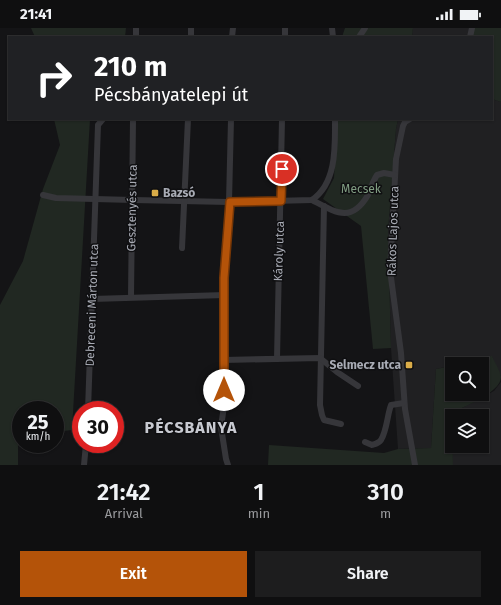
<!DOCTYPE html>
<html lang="en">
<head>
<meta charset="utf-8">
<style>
	:root { --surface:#0f0f10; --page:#1d1d1e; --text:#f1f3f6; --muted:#9b9c9f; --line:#2f2f30; --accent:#b45309 }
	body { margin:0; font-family:"Fira Sans",sans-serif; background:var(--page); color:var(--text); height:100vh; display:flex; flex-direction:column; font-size:15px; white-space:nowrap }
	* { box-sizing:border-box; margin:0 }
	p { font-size:13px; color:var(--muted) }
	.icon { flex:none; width:22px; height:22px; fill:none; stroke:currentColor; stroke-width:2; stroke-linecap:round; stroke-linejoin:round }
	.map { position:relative; height:437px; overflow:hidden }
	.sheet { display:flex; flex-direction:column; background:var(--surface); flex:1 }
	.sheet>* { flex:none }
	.top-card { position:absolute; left:8px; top:8px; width:485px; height:84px; border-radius:0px; box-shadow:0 1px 3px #0004,0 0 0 1px var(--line); background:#202124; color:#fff; overflow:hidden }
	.buttons { position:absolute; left:445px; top:329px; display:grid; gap:8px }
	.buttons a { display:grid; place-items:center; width:44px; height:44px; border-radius:0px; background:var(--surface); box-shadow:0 1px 3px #0004,0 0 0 1px var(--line); font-size:20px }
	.speed { position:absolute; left:12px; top:373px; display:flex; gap:8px; font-size:20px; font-weight:700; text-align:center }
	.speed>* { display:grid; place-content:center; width:52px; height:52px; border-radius:50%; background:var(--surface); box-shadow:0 1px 3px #0004,0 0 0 1px var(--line); line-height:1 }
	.speed small { font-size:10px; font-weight:400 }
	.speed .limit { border:6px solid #d22; background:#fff; color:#111 }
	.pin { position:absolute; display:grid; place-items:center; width:34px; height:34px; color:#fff; margin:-17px; border:2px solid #fff; border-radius:50%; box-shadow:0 1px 4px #0007 }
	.me { position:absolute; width:44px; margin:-22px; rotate:0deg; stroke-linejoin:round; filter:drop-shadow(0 0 3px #0008) }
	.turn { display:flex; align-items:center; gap:14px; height:84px; padding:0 20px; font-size:18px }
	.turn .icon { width:52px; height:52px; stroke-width:2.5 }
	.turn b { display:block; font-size:28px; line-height:34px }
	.eta { display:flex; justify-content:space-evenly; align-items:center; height:68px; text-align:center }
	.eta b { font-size:24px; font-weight:600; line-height:28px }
	.primary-button { display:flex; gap:8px; margin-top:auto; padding:8px 20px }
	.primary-button a { flex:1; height:46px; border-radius:0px; background:var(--accent); color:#fff; font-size:16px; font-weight:600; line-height:46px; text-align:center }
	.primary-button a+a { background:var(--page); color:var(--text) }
	.status { display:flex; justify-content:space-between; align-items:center; height:28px; padding:0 20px; background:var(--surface); direction:ltr }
	.status svg { height:11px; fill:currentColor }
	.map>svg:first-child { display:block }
	.built { fill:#202022 }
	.green { fill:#212822 }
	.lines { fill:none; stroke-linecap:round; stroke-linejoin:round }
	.minor { stroke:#36363a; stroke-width:6 }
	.route-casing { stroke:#753606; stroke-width:10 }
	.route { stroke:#b45309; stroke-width:7 }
	.poi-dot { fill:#daac48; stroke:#0f0f11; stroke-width:1.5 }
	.labels { text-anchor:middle; stroke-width:3; stroke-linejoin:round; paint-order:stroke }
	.park-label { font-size:12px; fill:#819d83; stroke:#0f0f11 }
	.poi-label { font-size:12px; font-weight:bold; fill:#a8abb4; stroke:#0f0f11; text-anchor:start }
	.street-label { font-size:12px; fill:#a8abb4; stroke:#0f0f11 }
	.district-label { font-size:16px; font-weight:bold; letter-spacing:1px; fill:#c8cad1; stroke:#0f0f11 }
</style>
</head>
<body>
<div class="status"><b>21:41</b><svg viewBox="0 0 49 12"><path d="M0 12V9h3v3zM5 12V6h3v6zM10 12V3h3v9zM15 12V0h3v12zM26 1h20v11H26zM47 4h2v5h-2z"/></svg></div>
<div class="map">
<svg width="501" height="437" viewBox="0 0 501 437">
	<rect width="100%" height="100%" fill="#141416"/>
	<!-- built -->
	<g class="built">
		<path d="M413 0H472L471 9H412Z"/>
		<path d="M492 71 501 74V349L492 329 459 336H452V338L436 341 431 420 398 421 391 320 388 203 396 101 398 91H492Z"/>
		<path d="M501 354V437H453L452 418H482V388H458L460 381 494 363Z"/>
	</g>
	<!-- green -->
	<g class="green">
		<path d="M31 0H126L125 9H35Z"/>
		<path d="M345 0H413L412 9H342Z"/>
		<path d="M472 0H501V74L492 71V9H471Z"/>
		<path d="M54 91H90L72 402 55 404V382H21V407H18V437H0V277L23 233 43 161 60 117Z"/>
		<path d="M337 91H398L396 101 388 203 391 320 373 321 361 198 323 171 334 150Z"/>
		<path d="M492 328C495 335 500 342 501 349 501 363 470 376 460 381L458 388H452L453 437H268L269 417 384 425 398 421 431 420 436 341 452 338V366H482V336H459Z"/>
	</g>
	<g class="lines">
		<!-- minor -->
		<g class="minor">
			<path d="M332 0 333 9"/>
			<path d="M136 9V0"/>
			<path d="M191 9V0"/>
			<path d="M232 9 233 0"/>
			<path d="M285 9V0"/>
			<path d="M359 9 365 0"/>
			<path d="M470 9 472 0"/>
			<path d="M410 91 405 94 403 98 396 131 390 242 401 325 405 381 415 437"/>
			<path d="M43 167 56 170 133 172 229 174 312 172C337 155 335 118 335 91"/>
			<path d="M312 172C335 184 351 196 368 167 371 160 373 153 377 147L384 145 395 147"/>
			<path d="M324 178 320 377 322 387 324 392 341 396"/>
			<path d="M182 220 188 91"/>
			<path d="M131 269 133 91"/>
			<path d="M92 271 225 267"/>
			<path d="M277 331 282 91"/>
			<path d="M224 332 320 330 337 344 358 358"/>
			<path d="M88 382 98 97 103 91"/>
			<path d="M365 414 372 417C375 416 379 415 381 412 387 402 387 388 391 377L404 375"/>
			<path d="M84 437 86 416"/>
			<path d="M228 437 226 431 221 399 224 378V250L229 174 231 91"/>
		</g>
	</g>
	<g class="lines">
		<defs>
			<path id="route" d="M224 362V250L230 174 281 173 282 141"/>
		</defs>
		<!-- route casing -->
		<use href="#route" class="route-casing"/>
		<!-- route -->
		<use href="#route" class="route"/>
	</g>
	<!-- markers -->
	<g class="poi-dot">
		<rect x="151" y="161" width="8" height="8" rx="2"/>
		<rect x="405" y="333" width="8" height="8" rx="2"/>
	</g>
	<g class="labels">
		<!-- park labels -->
		<g class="park-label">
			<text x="361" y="165">Mecsek</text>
		</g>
		<!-- poi labels -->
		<g class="poi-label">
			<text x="163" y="169">Bazsó</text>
			<text x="401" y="341" text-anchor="end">Selmecz utca</text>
		</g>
		<!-- street labels -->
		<g class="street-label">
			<text transform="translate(132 180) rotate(-89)" y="4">Gesztenyés utca</text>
			<text transform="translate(393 203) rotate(-88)" y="4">Rákos Lajos utca</text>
			<text transform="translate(279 223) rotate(-88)" y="4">Károly utca</text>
			<text transform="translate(92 277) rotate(-88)" y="4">Debreceni Márton utca</text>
		</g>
		<!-- district labels -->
		<g class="district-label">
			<text x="191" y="405">PÉCSBÁNYA</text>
		</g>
	</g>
</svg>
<div class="buttons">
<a><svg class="icon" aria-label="search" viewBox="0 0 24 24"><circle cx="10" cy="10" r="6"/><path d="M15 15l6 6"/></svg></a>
<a><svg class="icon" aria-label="layers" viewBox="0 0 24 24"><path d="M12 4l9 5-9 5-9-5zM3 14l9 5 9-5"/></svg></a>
</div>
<div class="speed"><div>25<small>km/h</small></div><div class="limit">30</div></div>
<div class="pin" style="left:282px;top:141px;background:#d93025"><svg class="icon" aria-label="arrive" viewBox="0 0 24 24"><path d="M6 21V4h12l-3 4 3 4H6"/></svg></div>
<svg class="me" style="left:224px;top:362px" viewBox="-20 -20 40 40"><circle r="19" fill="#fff"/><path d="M0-13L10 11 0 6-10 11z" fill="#b45309"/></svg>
<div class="top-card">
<div class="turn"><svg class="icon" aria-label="right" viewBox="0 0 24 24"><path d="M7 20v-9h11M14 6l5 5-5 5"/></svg><div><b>210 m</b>Pécsbányatelepi út</div></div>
</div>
</div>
<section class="sheet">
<div class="eta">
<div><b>21:42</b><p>Arrival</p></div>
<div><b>1</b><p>min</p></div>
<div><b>310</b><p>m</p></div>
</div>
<div class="primary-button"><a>Exit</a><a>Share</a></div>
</section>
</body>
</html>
